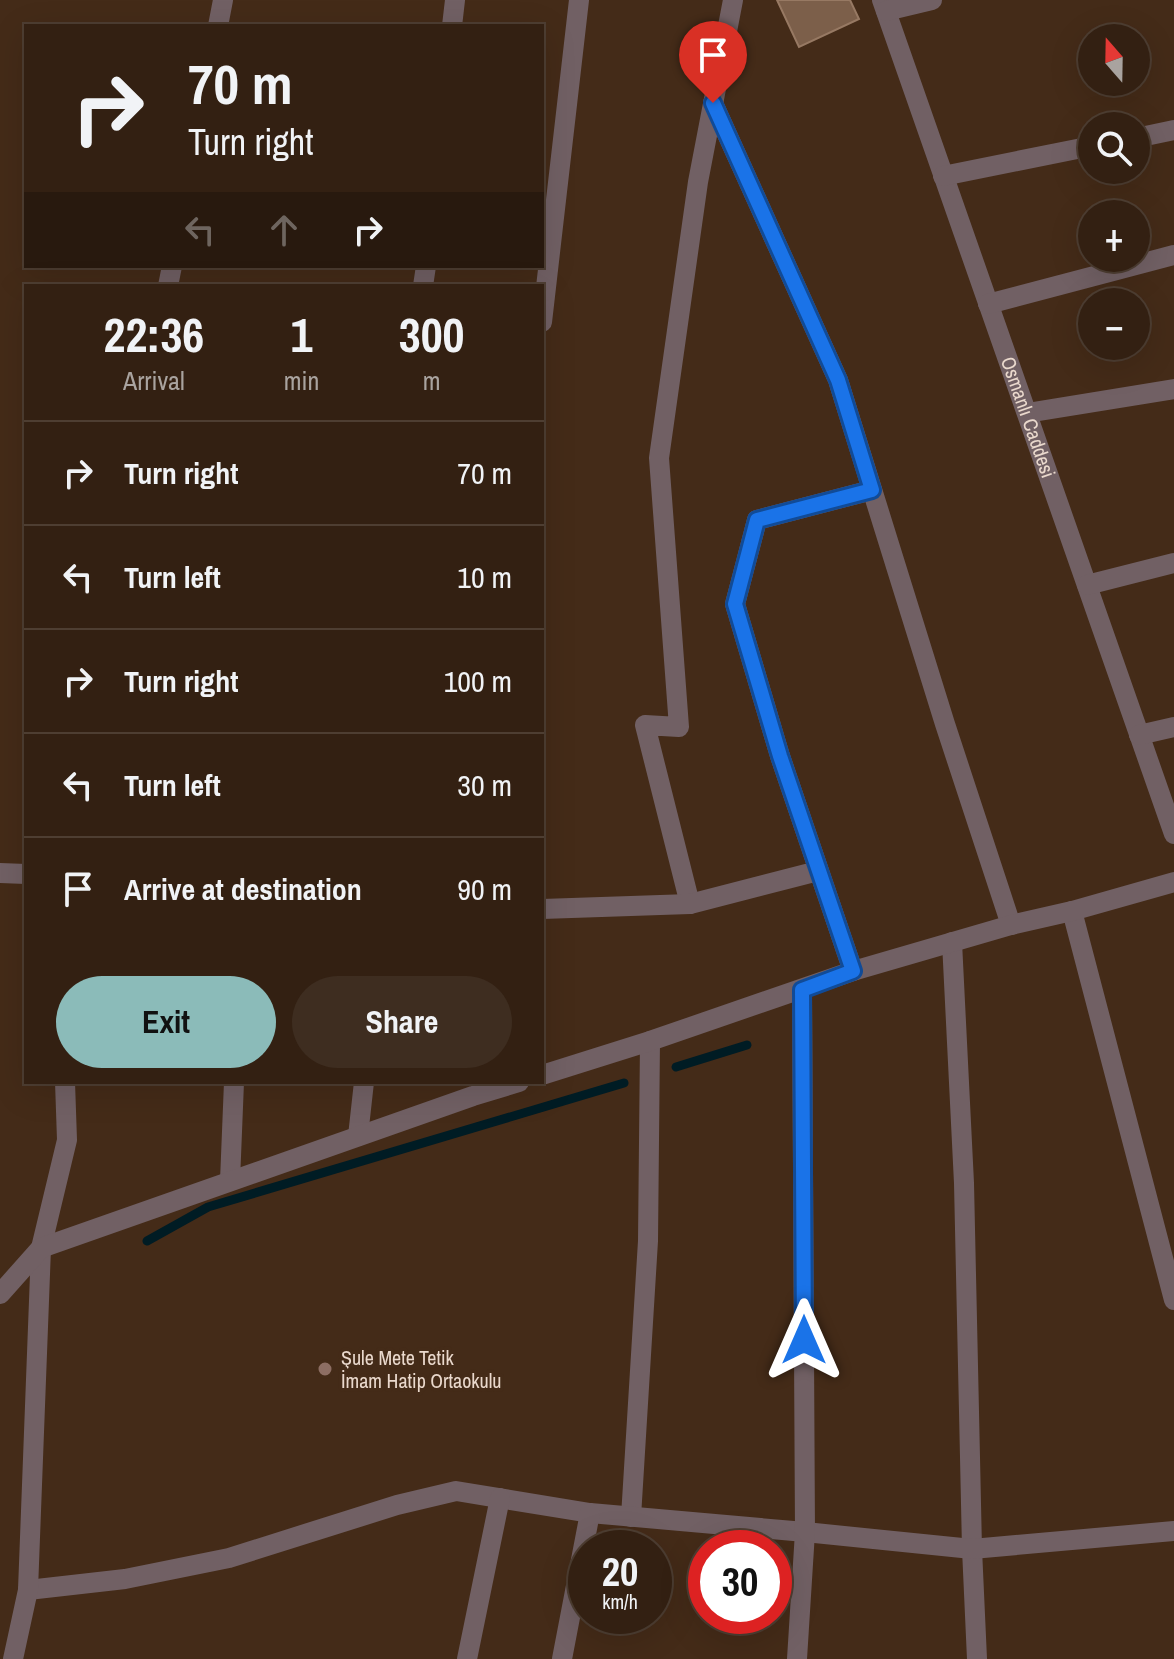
<!DOCTYPE html>
<html lang="en">
<head>
<meta charset="utf-8">
<style>
	:root { --surface:#332012; --page:#3e2d20; --text:#f1f3f6; --muted:#a9a39f; --line:#4e3e32; --accent:#8bbbb9 }
	body { margin:0; font-family:"Archivo Narrow",sans-serif; background:var(--page); color:var(--text); height:100vh; display:flex; flex-direction:column; font-size:30px; white-space:nowrap }
	* { box-sizing:border-box; margin:0 }
	p { font-size:26px; color:var(--muted) }
	.icon { flex:none; width:44px; height:44px; fill:none; stroke:currentColor; stroke-width:2; stroke-linecap:round; stroke-linejoin:round }
	.map { position:relative; flex:1; overflow:hidden }
	.drawer { position:absolute; left:24px; top:284px; width:520px; height:800px; display:flex; flex-direction:column; background:var(--surface); border-radius:0px; box-shadow:0 8px 32px #0002,0 0 0 2px var(--line) }
	.drawer>* { flex:none }
	.hud { position:absolute; left:24px; top:24px; width:520px; height:244px; border-radius:0px; box-shadow:0 8px 32px #0002,0 0 0 2px var(--line); background:#332012; color:var(--text); overflow:hidden }
	.needle { width:52px; rotate:340deg }
	.tools { position:absolute; left:1078px; top:24px; display:grid; gap:16px }
	.tools a { display:grid; place-items:center; width:72px; height:72px; border-radius:50%; background:var(--surface); box-shadow:0 8px 32px #0002,0 0 0 2px var(--line); font-size:40px }
	.speed { position:absolute; left:568px; top:1530px; display:flex; gap:16px; font-size:40px; font-weight:700; text-align:center }
	.speed>* { display:grid; place-content:center; width:104px; height:104px; border-radius:50%; background:var(--surface); box-shadow:0 8px 32px #0002,0 0 0 2px var(--line); line-height:1 }
	.speed small { font-size:20px; font-weight:400 }
	.speed .limit { border:12px solid #d22; background:#fff; color:#111 }
	.pin { position:absolute; display:grid; place-items:center; width:68px; height:68px; color:#fff; margin:-82px -34px; border-radius:50% 50% 50% 0; rotate:-45deg; box-shadow:0 0 8px #0007 }
	.pin .icon { rotate:45deg }
	.me { position:absolute; width:88px; margin:-44px; rotate:0deg; stroke-linejoin:round; filter:drop-shadow(0 0 6px #0008) }
	.turn { display:flex; align-items:center; gap:28px; height:168px; padding:0 32px; font-size:36px }
	.turn .icon { width:104px; height:104px; stroke-width:2.5 }
	.turn b { display:block; font-size:56px; line-height:68px }
	.lanes { display:flex; align-items:center; height:76px; padding:0 32px; background:#0003; justify-content:center; gap:40px; direction:ltr }
	.lanes .off { opacity:.35 }
	.eta { display:flex; justify-content:space-evenly; align-items:center; height:136px; text-align:center }
	.eta b { font-size:48px; font-weight:700; line-height:56px }
	.action { display:flex; gap:16px; margin-top:auto; padding:16px 32px }
	.action a { flex:1; height:92px; border-radius:48px; background:var(--accent); color:#111; font-size:32px; font-weight:700; line-height:92px; text-align:center }
	.action a+a { background:var(--page); color:var(--text) }
	ul { padding:0; list-style:none }
	li { display:flex; align-items:center; gap:24px; height:104px; padding:0 32px; border-top:2px solid var(--line) }
	li div { flex:1 }
	li b { display:block; font-size:30px }
	li em { font-style:normal }
	.map>svg:first-child { display:block }
	.lines { fill:none; stroke-linecap:round; stroke-linejoin:round }
	.stream { stroke:#001c24; stroke-width:9 }
	.building { fill:#7c5f4a; stroke:#977963; stroke-width:2 }
	.minor { stroke:#716064; stroke-width:20 }
	.tertiary { stroke:#716064; stroke-width:20 }
	.route-casing { stroke:#114b97; stroke-width:20 }
	.route { stroke:#1a73e8; stroke-width:14 }
	.education-dot { fill:#8d6e63; stroke:#442b18; stroke-width:3 }
	.labels { text-anchor:middle; stroke-width:7; stroke-linejoin:round; paint-order:stroke }
	.street-label { font-size:20px; fill:#ead9cd; stroke:#442b18 }
	.poi-label { font-size:20px; fill:#ead9cd; stroke:#442b18; text-anchor:start }
</style>
</head>
<body>
<div class="map">
<svg width="1174" height="1659" viewBox="0 0 1174 1659">
	<rect width="100%" height="100%" fill="#442b18"/>
	<g class="lines">
		<!-- stream -->
		<g class="stream">
			<path d="M676 1067 747 1045"/>
			<path d="M147 1241 208 1207 624 1083"/>
		</g>
	</g>
	<!-- building -->
	<path class="building" d="M777 0H850L859 19 799 47Z"/>
	<g class="lines">
		<!-- minor -->
		<g class="minor">
			<path id="s1" d="M882 0 1174 834"/>
			<path d="M886 11 932 0"/>
			<path d="M218 26 223 0"/>
			<path d="M452 26 455 0"/>
			<path d="M713 103 838 380 945 724 1011 925"/>
			<path d="M1136 138 1174 130"/>
			<path d="M943 176 1092 146"/>
			<path d="M168 286 172 266"/>
			<path d="M423 286 426 266"/>
			<path d="M988 304 1174 255"/>
			<path d="M542 322 579 0"/>
			<path d="M1027 413 1174 389"/>
			<path d="M1087 585 1174 563"/>
			<path d="M1139 735 1174 727"/>
			<path d="M0 873 26 874"/>
			<path d="M690 904 645 725 679 727 659 458 698 182 733 0"/>
			<path d="M542 909 690 904 818 871"/>
			<path d="M1072 911 1174 1300"/>
			<path d="M952 942 964 1183 972 1549 977 1659"/>
			<path d="M853 971 780 756 735 604 757 520 872 490"/>
			<path d="M358 1136 364 1082"/>
			<path d="M230 1181 234 1082"/>
			<path d="M631 1517 648 1241 650 1041"/>
			<path d="M28 1590 125 1579 229 1558 397 1505 456 1491 590 1513 805 1532 972 1549 1174 1531"/>
			<path d="M13 1659 28 1590 41 1248 67 1140 65 1082"/>
			<path d="M467 1659 500 1498"/>
			<path d="M562 1659 590 1513"/>
			<path d="M797 1659 805 1532 802 990"/>
		</g>
		<!-- tertiary -->
		<g class="tertiary">
			<path d="M542 1075 650 1041 853 971 1011 925 1072 911 1174 882"/>
			<path d="M0 1294 41 1248 473 1096 519 1082"/>
		</g>
	</g>
	<g class="lines">
		<defs>
			<path id="route" d="M713 103 838 380 872 490 757 520 735 604 780 756 853 971 802 990 804 1340"/>
		</defs>
		<!-- route casing -->
		<use href="#route" class="route-casing"/>
		<!-- route -->
		<use href="#route" class="route"/>
	</g>
	<!-- markers -->
	<circle class="education-dot" cx="325" cy="1369" r="8"/>
	<g class="labels">
		<!-- street labels -->
		<g class="street-label">
			<text dy="7" stroke="none"><textPath href="#s1" startOffset="442">Osmanlı Caddesi</textPath></text>
		</g>
		<!-- poi labels -->
		<g class="poi-label">
			<text x="341" y="1365">Şule Mete Tetik<tspan x="341" dy="23">İmam Hatip Ortaokulu</tspan></text>
		</g>
	</g>
</svg>
<div class="tools">
<a><svg class="needle" viewBox="-14 -14 28 28"><path d="M0-13l5 13h-10z" fill="#e53935"/><path d="M0 13l5-13h-10z" fill="#a9a39f"/></svg></a>
<a><svg class="icon" aria-label="search" viewBox="0 0 24 24"><circle cx="10" cy="10" r="6"/><path d="M15 15l6 6"/></svg></a>
<a>+</a>
<a>−</a>
</div>
<div class="speed"><div>20<small>km/h</small></div><div class="limit">30</div></div>
<div class="pin" style="left:713px;top:103px;background:#d93025"><svg class="icon" aria-label="arrive" viewBox="0 0 24 24"><path d="M6 21V4h12l-3 4 3 4H6"/></svg></div>
<svg class="me" style="left:804px;top:1340px" viewBox="-20 -20 40 40"><path d="M0-17L14 15 0 8-14 15z" fill="#1a73e8" stroke="#fff" stroke-width="4"/></svg>
<div class="hud">
<div class="turn"><svg class="icon" aria-label="right" viewBox="0 0 24 24"><path d="M7 20v-9h11M14 6l5 5-5 5"/></svg><div><b>70 m</b>Turn right</div></div>
<div class="lanes"><svg class="icon off" aria-label="left" viewBox="0 0 24 24"><path d="M17 20v-9H6M10 6l-5 5 5 5"/></svg><svg class="icon off" aria-label="ahead" viewBox="0 0 24 24"><path d="M12 20V5M6 11l6-6 6 6"/></svg><svg class="icon" aria-label="right" viewBox="0 0 24 24"><path d="M7 20v-9h11M14 6l5 5-5 5"/></svg></div>
</div>
<section class="drawer">
<div class="eta">
<div><b>22:36</b><p>Arrival</p></div>
<div><b>1</b><p>min</p></div>
<div><b>300</b><p>m</p></div>
</div>
<ul>
<li><svg class="icon" aria-label="right" viewBox="0 0 24 24"><path d="M7 20v-9h11M14 6l5 5-5 5"/></svg><div><b>Turn right</b></div><em>70 m</em></li>
<li><svg class="icon" aria-label="left" viewBox="0 0 24 24"><path d="M17 20v-9H6M10 6l-5 5 5 5"/></svg><div><b>Turn left</b></div><em>10 m</em></li>
<li><svg class="icon" aria-label="right" viewBox="0 0 24 24"><path d="M7 20v-9h11M14 6l5 5-5 5"/></svg><div><b>Turn right</b></div><em>100 m</em></li>
<li><svg class="icon" aria-label="left" viewBox="0 0 24 24"><path d="M17 20v-9H6M10 6l-5 5 5 5"/></svg><div><b>Turn left</b></div><em>30 m</em></li>
<li><svg class="icon" aria-label="arrive" viewBox="0 0 24 24"><path d="M6 21V4h12l-3 4 3 4H6"/></svg><div><b>Arrive at destination</b></div><em>90 m</em></li>
</ul>
<div class="action"><a>Exit</a><a>Share</a></div>
</section>
</div>
</body>
</html>
